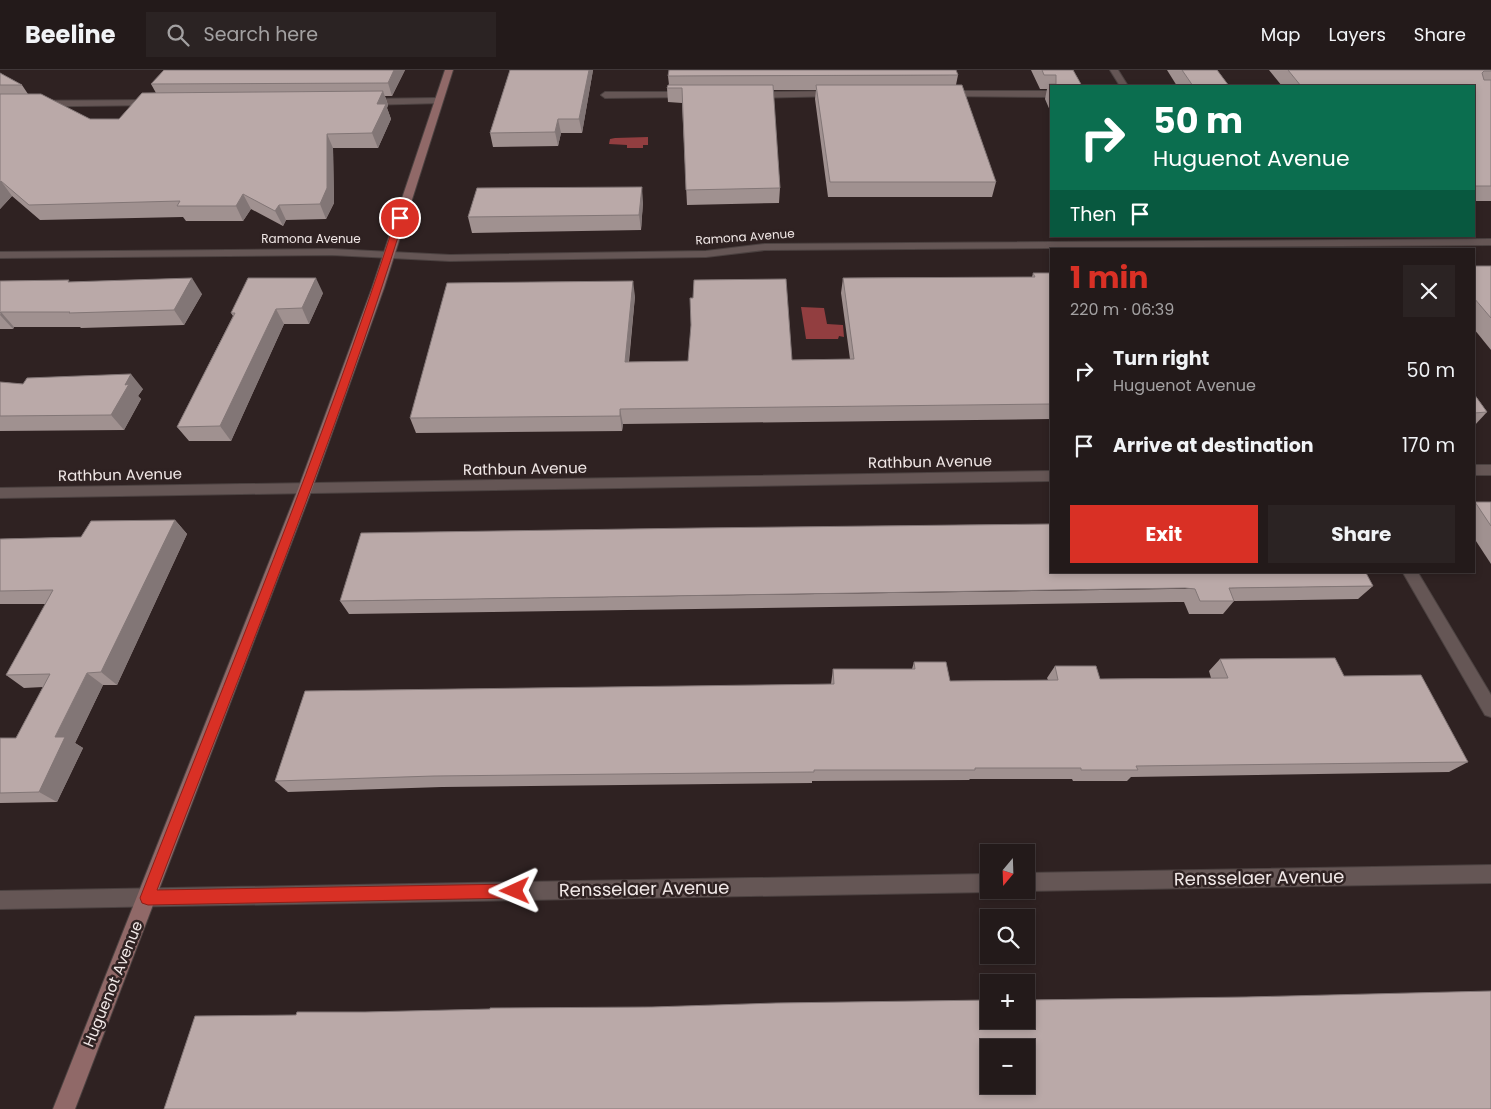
<!DOCTYPE html>
<html lang="en">
<head>
<meta charset="utf-8">
<style>
	:root { --surface:#231a1a; --page:#2b2323; --text:#f1f3f6; --muted:#a3a1a2; --line:#403839; --accent:#d93025 }
	body { margin:0; font-family:Poppins,sans-serif; background:var(--page); color:var(--text); height:100vh; display:flex; flex-direction:column; font-size:19px; white-space:nowrap }
	* { box-sizing:border-box; margin:0 }
	p { font-size:16px; color:var(--muted) }
	.icon { flex:none; width:28px; height:28px; fill:none; stroke:currentColor; stroke-width:2; stroke-linecap:round; stroke-linejoin:round }
	.map { position:relative; flex:1; overflow:hidden }
	.drawer { position:absolute; left:1050px; top:178px; width:425px; height:325px; display:flex; flex-direction:column; background:var(--surface); border-radius:0px; box-shadow:0 2px 8px #0003,0 0 0 1px var(--line) }
	.drawer>* { flex:none }
	.top-card { position:absolute; left:1050px; top:15px; width:425px; height:152px; border-radius:0px; box-shadow:0 2px 8px #0003,0 0 0 1px var(--line); background:#0b6e4f; color:#fff; overflow:hidden }
	.needle { width:32px; rotate:199deg }
	.fabs { position:absolute; left:980px; top:774px; display:grid; gap:10px }
	.fabs a { display:grid; place-items:center; width:55px; height:55px; border-radius:0px; background:var(--surface); box-shadow:0 2px 8px #0003,0 0 0 1px var(--line); font-size:25px }
	.pin { position:absolute; display:grid; place-items:center; width:42px; height:42px; color:#fff; margin:-21px; border:2px solid #fff; border-radius:50%; box-shadow:0 1px 5px #0007 }
	.me { position:absolute; width:55px; margin:-28px; rotate:269deg; stroke-linejoin:round; filter:drop-shadow(0 0 4px #0008) }
	.turn { display:flex; align-items:center; gap:18px; height:105px; padding:0 20px; font-size:22px }
	.turn .icon { width:65px; height:65px; stroke-width:2.5 }
	.turn b { display:block; font-size:35px; line-height:42px }
	.then { display:flex; align-items:center; height:48px; padding:0 20px; background:#0003; gap:10px; font-size:19px }
	.round { display:grid; place-items:center; flex:none; width:52px; height:52px; border-radius:0px; background:var(--page) }
	.summary { display:flex; align-items:center; justify-content:space-between; height:85px; padding:0 20px }
	h1 { font-size:30px; font-weight:700; line-height:38px; color:var(--accent) }
	.cta { display:flex; gap:10px; margin-top:auto; padding:10px 20px }
	.cta a { flex:1; height:58px; border-radius:0px; background:var(--accent); color:#fff; font-size:20px; font-weight:700; line-height:58px; text-align:center }
	.cta a+a { background:var(--page); color:var(--text) }
	ul { padding:0; list-style:none }
	li { display:flex; align-items:center; gap:15px; height:75px; padding:0 20px }
	li div { flex:1 }
	li b { display:block; font-size:19px }
	li em { font-style:normal }
	header { display:flex; align-items:center; gap:30px; box-sizing:border-box; height:70px; padding:0 25px; background:var(--surface); border-bottom:1px solid var(--line) }
	header strong { font-size:24px }
	nav { display:flex; gap:28px; margin-inline-start:auto; font-size:18px }
	.search { width:350px; height:45px; background:var(--page); display:flex; align-items:center; gap:12px; box-sizing:border-box; padding:0 18px; border-radius:0px; color:var(--muted); font-size:19px }
	.map>svg:first-child { display:block }
	.water { fill:#923e40 }
	.lines { fill:none; stroke-linecap:round; stroke-linejoin:round }
	.street-casing { stroke:#4b4140; stroke-width:2 }
	.secondary-casing { stroke:#4b4140; stroke-width:2 }
	.street { fill:#655655; fill-rule:evenodd }
	.secondary { fill:#906968; fill-rule:evenodd }
	.wall { fill:#a09190 }
	.shaded-wall { fill:#827676 }
	.building { fill:#baa9a8; stroke:#827676; fill-rule:evenodd }
	.route { fill:#d93025; stroke:#8d1f18 }
	.labels { text-anchor:middle; stroke-width:5; stroke-linejoin:round; paint-order:stroke }
	.far-street-label { font-size:12px; fill:#f1e8e7; stroke:#2f2222 }
	.street-label { font-size:15px; fill:#f1e8e7; stroke:#2f2222 }
	.near-street-label { font-size:18px; fill:#f1e8e7; stroke:#2f2222 }
</style>
</head>
<body>
<header>
<strong>Beeline</strong>
<div class="search"><svg class="icon" aria-label="search" viewBox="0 0 24 24"><circle cx="10" cy="10" r="6"/><path d="M15 15l6 6"/></svg>Search here</div>
<nav><a>Map</a><a>Layers</a><a>Share</a></nav>
</header>
<div class="map">
<svg width="1491" height="1039" viewBox="0 0 1491 1039">
	<rect width="100%" height="100%" fill="#2f2222"/>
	<!-- water -->
	<g class="water">
		<path d="M648 67V75H643V78H627V75L609 74 610 69 615 68Z"/>
		<path d="M801 237 824 238 827 254 843 255 844 267 839 266 838 269H806Z"/>
	</g>
	<g class="lines">
		<defs>
			<g id="street">
				<path d="M1110 0H1118L1128 16H1120Z"/>
				<path d="M836 21 840 24 839 26 754 28 750 25 754 22Z"/>
				<path d="M944 21H1051V27L941 26 940 24Z"/>
				<path d="M689 22 692 23V27L605 28 601 25 605 22Z"/>
				<path d="M438 28 441 29V33L366 35 362 32 366 29Z"/>
				<path d="M153 30 157 33 156 35 0 37V31Z"/>
				<path d="M1491 169V175L765 180 706 187 450 191 332 185 0 188V182L332 179 450 185 706 181 765 174Z"/>
				<rect x="1474" y="395" width="17" height="10"/>
				<path d="M1051 401V411L0 428V418Z"/>
				<path d="M1402 501H1417L1491 625V647L1485 645Z"/>
				<path d="M1491 795V813L1026 821 1023 820H1026V803Z"/>
				<path d="M989 804V820H995L989 822 0 839V821Z"/>
			</g>
			<path id="secondary" d="M445 0H453L384 218 312 419 75 1039H53L298 419 372 218Z"/>
		</defs>
		<!-- street casing -->
		<use href="#street" class="street-casing"/>
		<!-- secondary casing -->
		<use href="#secondary" class="secondary-casing"/>
		<!-- street -->
		<use href="#street" class="street"/>
		<!-- secondary -->
		<use href="#secondary" class="secondary"/>
	</g>
	<!-- wall -->
	<g class="wall">
		<path d="M405 0 392 26H385L388 35 387 38 391 49 378 78H333L334 133 326 149 286 150 283 156 251 139 243 151H186L183 147 40 150 12 126 0 139V3L22 15 28 24 90 49H119L156 23 151 14Z"/>
		<path d="M510 0H593L582 63H561L558 76 493 77 490 63Z"/>
		<path d="M1031 0H1073L1082 16H1051V43L1045 29 1047 19H1040Z"/>
		<path d="M1167 0H1217L1229 16H1177Z"/>
		<path d="M1269 0H1491V131H1474V16H1282Z"/>
		<path d="M958 5 956 15 996 112 992 127H828L815 29 816 20H773L780 118 779 133 687 135 682 33 668 32 667 18 669 15 668 6Z"/>
		<path d="M643 132 641 160 472 163 468 147Z"/>
		<path d="M1474 196H1491V280L1474 259Z"/>
		<path d="M1033 203H1051V349L623 354 622 361 416 363 410 348 635 226 629 292 850 289 841 223 843 208 1032 207Z"/>
		<path d="M0 211 71 212 202 224 184 255 81 258 80 257H14L13 259H0Z"/>
		<path d="M323 223 309 254H284L231 371H189L177 357 233 246 231 243Z"/>
		<path d="M0 312 23 314 143 319 138 326 141 329 124 360 0 361Z"/>
		<path d="M1474 324 1487 342 1474 356Z"/>
		<path d="M1475 432H1491V494L1474 468V433Z"/>
		<path d="M175 450 187 464 117 615H103L75 673 83 678 57 732 0 733V668H16L43 617 24 618 6 605 46 534H0V469L81 467Z"/>
		<path d="M1373 516 1358 529 1234 531 1223 544H1189L1184 532H1175L349 544 340 531Z"/>
		<path d="M1220 589 1344 606 1468 692 1449 702 1131 707 1127 711H1073L1072 709H970L969 710 812 711V713L442 717 288 722 275 711 831 614 833 599H912L914 592 950 611 1048 610 1047 608 1055 596 1100 609 1211 608 1209 601Z"/>
	</g>
	<!-- shaded-wall -->
	<g class="shaded-wall">
		<path d="M394 0H405L392 26 388 13Z"/>
		<path d="M589 0H593L582 63 579 49Z"/>
		<path d="M383 21 388 35 387 38 391 49 378 78 372 63 377 34Z"/>
		<path d="M558 49 561 63 558 76 555 62Z"/>
		<path d="M327 64 333 78 334 133 326 149 320 134Z"/>
		<path d="M1 111 12 126 0 139V112Z"/>
		<path d="M642 117 643 132 641 160 639 145Z"/>
		<path d="M243 124 251 139 243 151 236 136Z"/>
		<path d="M279 135 286 150 283 156 275 141Z"/>
		<path d="M192 208 202 224 184 255 174 240Z"/>
		<path d="M316 208 323 223 309 254 302 238Z"/>
		<path d="M633 211 635 226 627 307 625 292Z"/>
		<path d="M276 239 284 254 231 371 220 356Z"/>
		<path d="M1 242 14 257 13 259 0 245Z"/>
		<path d="M131 304 143 319 138 326 141 329 124 360 111 345 125 315Z"/>
		<path d="M620 339 623 354 622 361 620 346Z"/>
		<path d="M175 450 187 464 117 615 101 602Z"/>
		<path d="M87 603 103 615 75 673 83 678 57 732 39 722 55 667Z"/>
	</g>
	<!-- building -->
	<g class="building">
		<path d="M164 0H394L388 13 151 14Z"/>
		<path d="M510 0H589L579 49H558L555 62 490 63Z"/>
		<path d="M669 0H956L958 5 668 6Z"/>
		<path d="M1042 0H1073L1082 16H1051V20L1049 14H1056V5H1044Z"/>
		<path d="M1182 0H1217L1229 16H1193Z"/>
		<path d="M1288 0H1491V1H1484L1482 3 1484 10H1491V116H1474V16H1301Z"/>
		<path d="M0 3 22 15H0Z"/>
		<path d="M668 15H773L780 118 686 120 682 18H667Z"/>
		<path d="M816 15H962L996 112H830Z"/>
		<path d="M383 21 377 34H386L372 63 327 64V118L320 134 279 135 275 141 243 124 236 136H177L180 131 29 135 1 111 0 112V24H41L90 49H119L142 23Z"/>
		<path d="M642 117 639 145 468 147 477 118Z"/>
		<path d="M1474 196H1491V248L1474 228Z"/>
		<path d="M1033 203H1051V334L620 339V346L410 348 447 213 633 211 625 292 688 291 691 255 690 228H693L694 210 786 209 792 290 854 289 843 208 1035 207Z"/>
		<path d="M192 208 174 240 69 243 70 242H1L0 243V211L69 210 68 212Z"/>
		<path d="M248 208H316L302 238 276 239 220 356 177 357 235 243H231Z"/>
		<path d="M131 304 125 315 129 314 111 345 0 346V312L23 314 27 308Z"/>
		<path d="M1474 324 1487 342 1474 343Z"/>
		<path d="M1475 432H1491V456Z"/>
		<path d="M175 450 101 602 87 603 55 667H65L39 722 0 723V668H16L50 604 6 605 53 520 0 521V469L81 467 91 451Z"/>
		<path d="M1051 454V501H1365L1373 516 1229 518 1234 531H1200L1195 519 1185 518 340 531 361 463 697 458Z"/>
		<path d="M1335 588 1344 606 1421 605 1468 692 1136 696 1138 700H1081V698H975V700H814V702L434 706 275 711 305 621 834 614 833 599H915L914 592H946L950 611 1058 610 1055 596H1096L1100 609 1228 608 1220 589Z"/>
		<path d="M1491 921V1039H164L195 946 296 945 297 942H365L490 939V938L652 937 776 933 989 930V950H1026V930L1246 927ZM989 978H1026V1015H989Z"/>
	</g>
	<!-- route -->
	<path class="route" d="M400 146 404 148C333 376 242 597 157 820L515 814 520 816 522 821 520 826 515 828 148 835 142 833 140 828C228 602 322 378 396 148Z"/>
	<g class="labels">
		<!-- far-street labels -->
		<g class="far-street-label">
			<text transform="translate(745 167) rotate(-4)" y="4">Ramona Avenue</text>
			<text x="311" y="173">Ramona Avenue</text>
		</g>
		<!-- street labels -->
		<g class="street-label">
			<text transform="translate(930 392) rotate(-1)" y="5">Rathbun Avenue</text>
			<text transform="translate(525 399) rotate(-1)" y="5">Rathbun Avenue</text>
			<text transform="translate(120 405) rotate(-1)" y="5">Rathbun Avenue</text>
			<text transform="translate(113 914) rotate(-68)" y="5">Huguenot Avenue</text>
		</g>
		<!-- near-street labels -->
		<g class="near-street-label">
			<text transform="translate(1259 808) rotate(-1)" y="6">Rensselaer Avenue</text>
			<text transform="translate(644 819) rotate(-1)" y="6">Rensselaer Avenue</text>
		</g>
	</g>
</svg>
<div class="fabs">
<a><svg class="needle" viewBox="-14 -14 28 28"><path d="M0-13l5 13h-10z" fill="#e53935"/><path d="M0 13l5-13h-10z" fill="#a3a1a2"/></svg></a>
<a><svg class="icon" aria-label="search" viewBox="0 0 24 24"><circle cx="10" cy="10" r="6"/><path d="M15 15l6 6"/></svg></a>
<a>+</a>
<a>−</a>
</div>
<div class="pin" style="left:400px;top:148px;background:#d93025"><svg class="icon" aria-label="arrive" viewBox="0 0 24 24"><path d="M6 21V4h12l-3 4 3 4H6"/></svg></div>
<svg class="me" style="left:515px;top:821px" viewBox="-20 -20 40 40"><path d="M0-17L14 15 0 8-14 15z" fill="#d93025" stroke="#fff" stroke-width="4"/></svg>
<div class="top-card">
<div class="turn"><svg class="icon" aria-label="right" viewBox="0 0 24 24"><path d="M7 20v-9h11M14 6l5 5-5 5"/></svg><div><b>50 m</b>Huguenot Avenue</div></div>
<div class="then">Then<svg class="icon" aria-label="arrive" viewBox="0 0 24 24"><path d="M6 21V4h12l-3 4 3 4H6"/></svg></div>
</div>
<section class="drawer">
<div class="summary"><div><h1>1 min</h1><p>220 m · 06:39</p></div><a class="round"><svg class="icon" aria-label="close" viewBox="0 0 24 24"><path d="M6 6l12 12M18 6L6 18"/></svg></a></div>
<ul>
<li><svg class="icon" aria-label="right" viewBox="0 0 24 24"><path d="M7 20v-9h11M14 6l5 5-5 5"/></svg><div><b>Turn right</b><p>Huguenot Avenue</p></div><em>50 m</em></li>
<li><svg class="icon" aria-label="arrive" viewBox="0 0 24 24"><path d="M6 21V4h12l-3 4 3 4H6"/></svg><div><b>Arrive at destination</b></div><em>170 m</em></li>
</ul>
<div class="cta"><a>Exit</a><a>Share</a></div>
</section>
</div>
</body>
</html>
